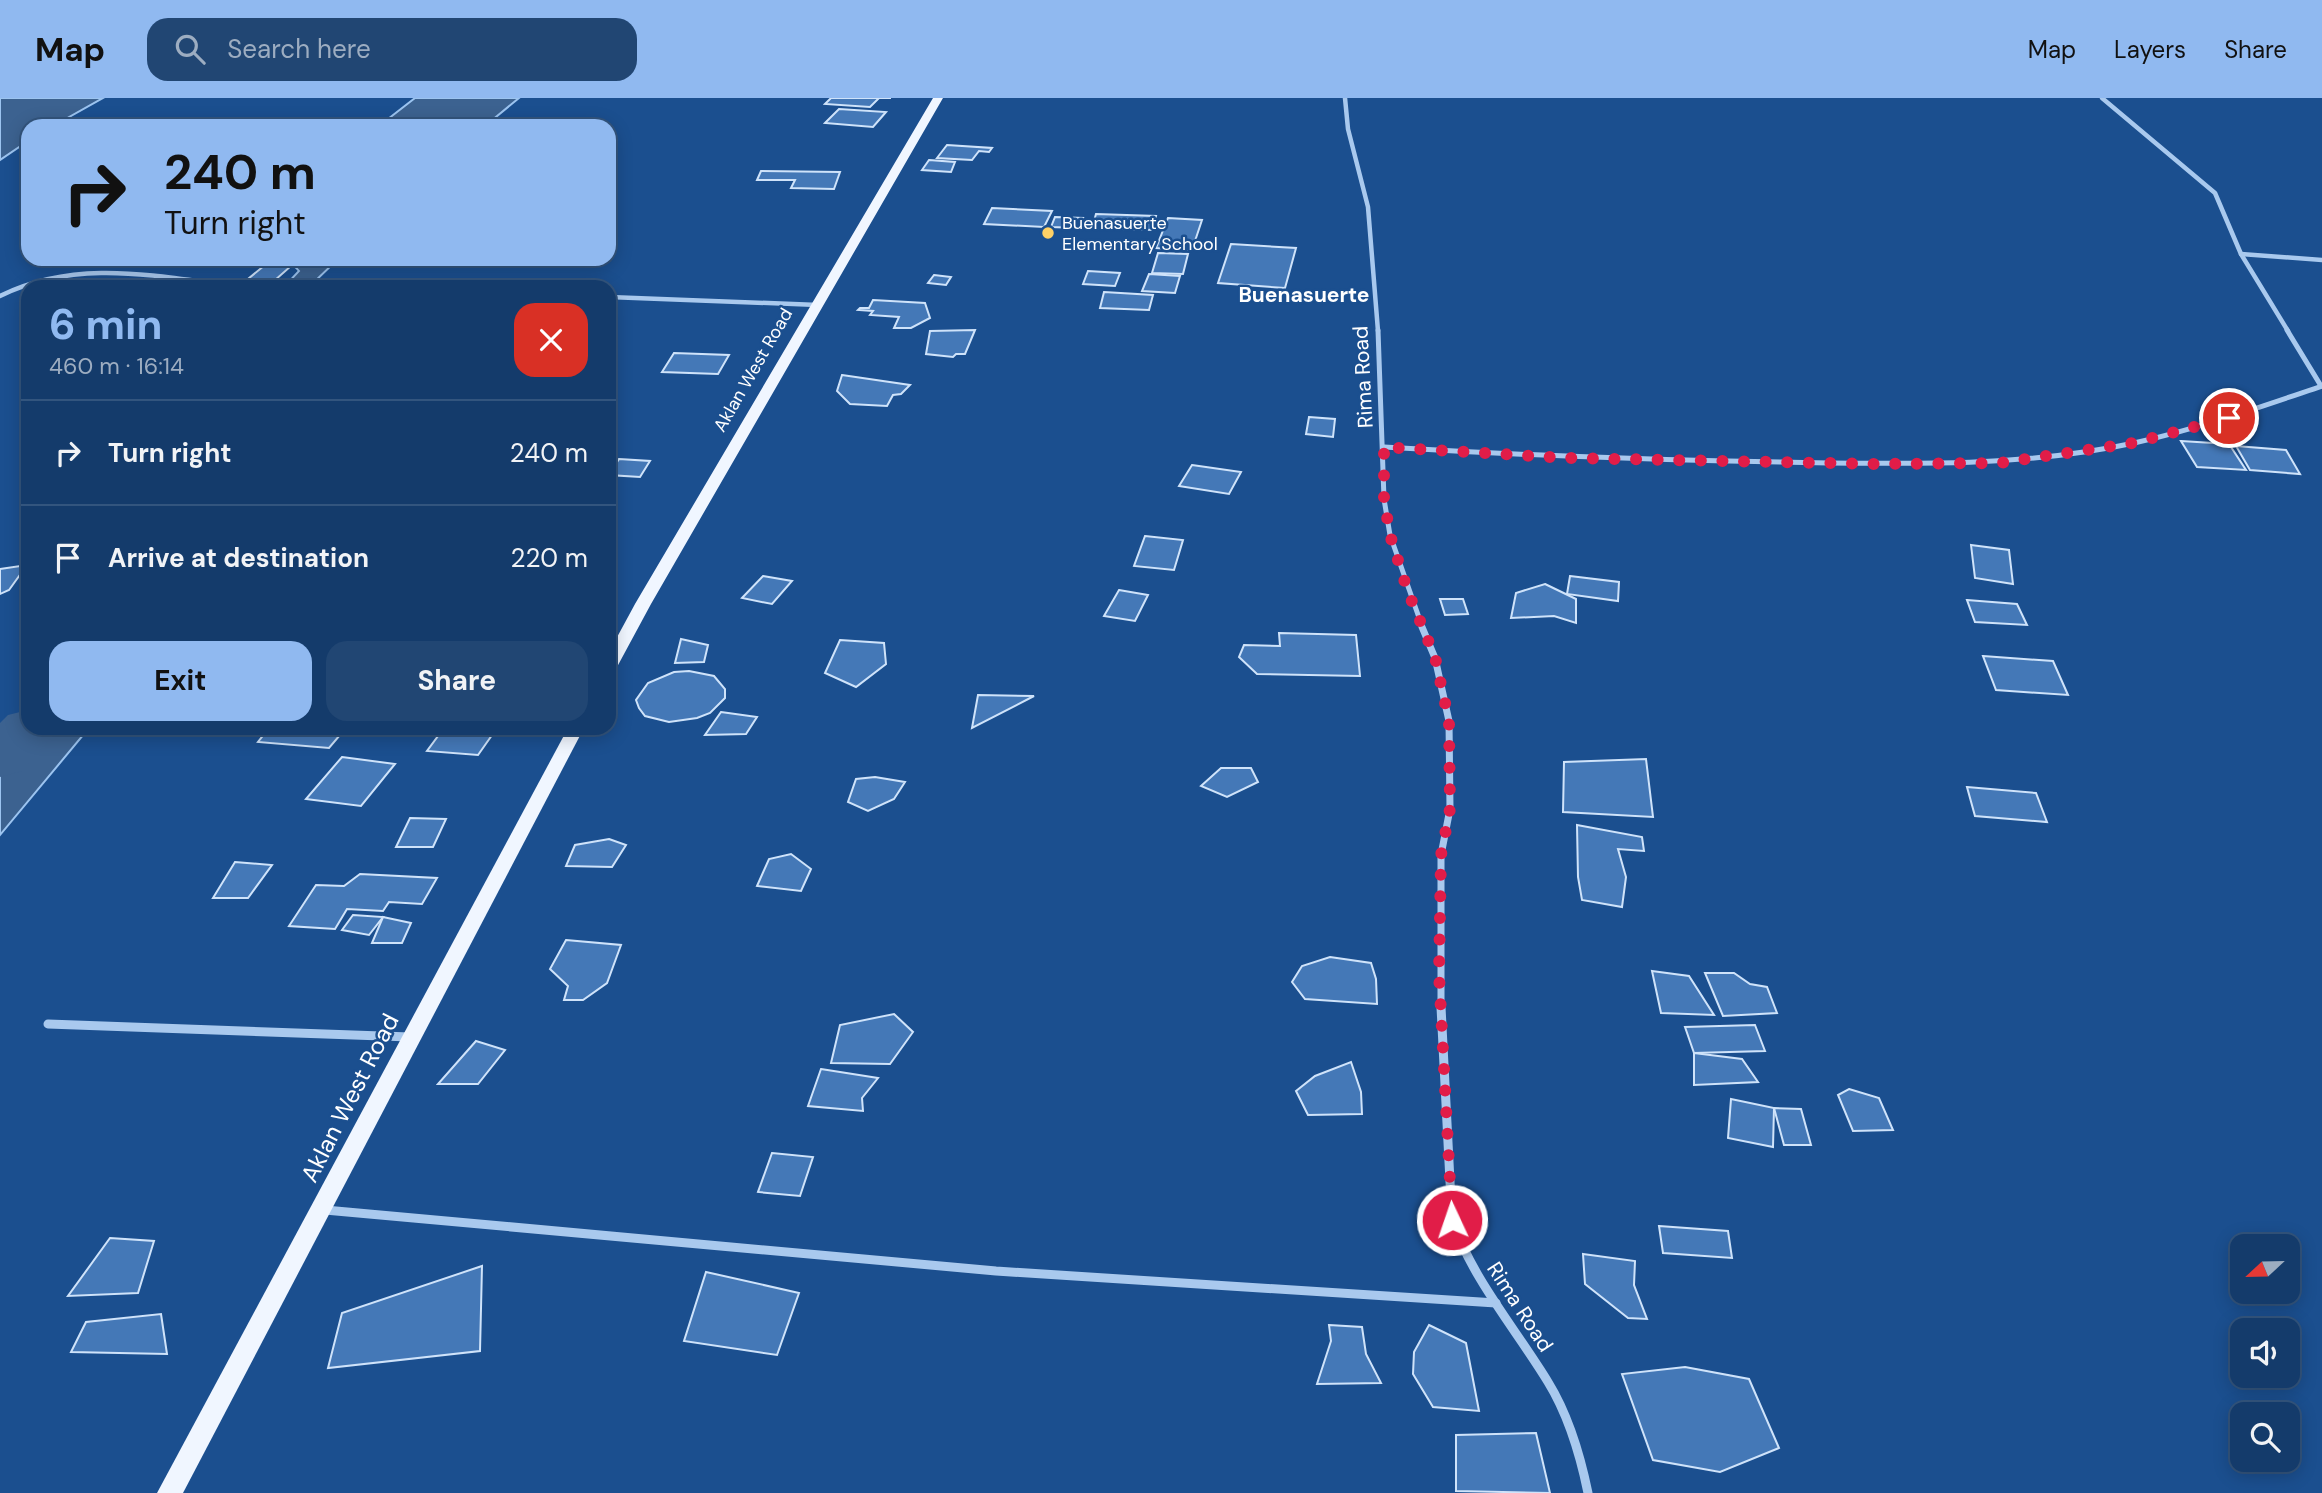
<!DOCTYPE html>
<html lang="en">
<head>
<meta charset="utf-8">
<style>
	:root { --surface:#143b6b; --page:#214673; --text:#f1f3f6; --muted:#9dadc1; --line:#33557e; --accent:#90b9f0 }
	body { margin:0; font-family:"DM Sans",sans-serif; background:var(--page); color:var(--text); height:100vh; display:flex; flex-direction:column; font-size:26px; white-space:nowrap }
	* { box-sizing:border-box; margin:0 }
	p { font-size:23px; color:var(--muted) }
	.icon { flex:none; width:38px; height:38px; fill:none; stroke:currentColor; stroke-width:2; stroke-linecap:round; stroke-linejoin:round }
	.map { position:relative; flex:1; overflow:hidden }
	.details { position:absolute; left:21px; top:182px; width:595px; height:455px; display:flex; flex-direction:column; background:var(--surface); border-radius:21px; box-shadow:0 4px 18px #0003,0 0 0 2px var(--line) }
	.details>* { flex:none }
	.hud { position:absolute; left:21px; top:21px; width:595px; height:147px; border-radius:21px; box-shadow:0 4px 18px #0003,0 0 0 2px var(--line); background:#90b9f0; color:#111; overflow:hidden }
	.needle { width:46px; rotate:248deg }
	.tools { position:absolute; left:2230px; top:1136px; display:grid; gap:14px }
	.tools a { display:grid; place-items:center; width:70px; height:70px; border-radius:14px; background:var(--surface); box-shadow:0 4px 18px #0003,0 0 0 2px var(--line); font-size:35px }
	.pin { position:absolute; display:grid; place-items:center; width:60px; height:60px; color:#fff; margin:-30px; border:4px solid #fff; border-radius:50%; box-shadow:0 2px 7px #0007 }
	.me { position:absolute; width:77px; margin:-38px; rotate:357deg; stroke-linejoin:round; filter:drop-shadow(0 0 5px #0008) }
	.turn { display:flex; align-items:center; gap:24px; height:147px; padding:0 28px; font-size:32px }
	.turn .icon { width:91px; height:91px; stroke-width:2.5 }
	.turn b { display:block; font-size:49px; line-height:60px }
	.round { display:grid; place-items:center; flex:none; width:74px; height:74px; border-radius:21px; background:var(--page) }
	.overview { display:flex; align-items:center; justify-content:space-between; height:119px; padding:0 28px }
	h1 { font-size:42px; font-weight:700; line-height:52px; color:var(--accent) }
	.cta { display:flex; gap:14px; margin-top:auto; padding:14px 28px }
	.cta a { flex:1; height:80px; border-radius:21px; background:var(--accent); color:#111; font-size:28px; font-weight:700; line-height:80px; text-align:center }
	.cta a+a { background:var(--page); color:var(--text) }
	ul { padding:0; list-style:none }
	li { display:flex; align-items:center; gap:21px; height:105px; padding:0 28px; border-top:2px solid var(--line) }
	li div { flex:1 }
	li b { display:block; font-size:26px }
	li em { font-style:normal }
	header { display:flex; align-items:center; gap:42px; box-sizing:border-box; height:98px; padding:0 35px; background:var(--accent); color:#111 }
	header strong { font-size:33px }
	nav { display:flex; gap:38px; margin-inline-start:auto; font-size:24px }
	.search { width:490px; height:63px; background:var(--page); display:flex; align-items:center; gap:18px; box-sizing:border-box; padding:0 24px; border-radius:21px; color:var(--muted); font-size:26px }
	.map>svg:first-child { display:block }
	.water { fill:#3c6290; stroke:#9cc4f0; stroke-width:2 }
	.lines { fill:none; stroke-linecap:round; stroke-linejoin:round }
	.river { fill:#3c6290; fill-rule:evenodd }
	.building { fill:#4478b7; stroke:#cfe3fa; stroke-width:2 }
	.minor-far3 { stroke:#a9c9ee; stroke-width:4.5 }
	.minor-far2 { stroke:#a9c9ee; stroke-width:5 }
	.minor-far1 { stroke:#a9c9ee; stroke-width:7 }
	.minor { stroke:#a9c9ee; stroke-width:9 }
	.primary { fill:#f0f6ff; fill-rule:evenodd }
	.route { stroke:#e11d48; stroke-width:12; stroke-dasharray:0 21.6 }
	.poi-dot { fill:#ffd166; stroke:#1b4f8f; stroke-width:2.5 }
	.labels { text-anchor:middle; stroke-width:5; stroke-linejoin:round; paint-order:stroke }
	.far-poi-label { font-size:18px; fill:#fff; stroke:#1b4f8f; text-anchor:start }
	.far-street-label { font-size:18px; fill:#fff; stroke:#1b4f8f }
	.far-quarter-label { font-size:21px; font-weight:bold; fill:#fff; stroke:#1b4f8f }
	.street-label { font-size:21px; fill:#fff; stroke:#1b4f8f }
	.near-street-label { font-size:24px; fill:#fff; stroke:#1b4f8f }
</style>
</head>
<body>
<header>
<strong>Map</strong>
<div class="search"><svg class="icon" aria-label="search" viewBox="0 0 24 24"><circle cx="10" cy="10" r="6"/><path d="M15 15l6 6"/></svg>Search here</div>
<nav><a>Map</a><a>Layers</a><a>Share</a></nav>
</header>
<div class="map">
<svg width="2322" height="1395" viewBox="0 0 2322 1395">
	<rect width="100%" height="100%" fill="#1b4f8f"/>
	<!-- water -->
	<g class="water">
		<path d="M0 0H103L53 28H28V43L0 62Z"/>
		<path d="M415 0H519L485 28H379Z"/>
		<path d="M262 161H338L309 189H284L299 173C291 162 274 162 262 161Z"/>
		<path d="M39 630H89L0 737V634Z"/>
	</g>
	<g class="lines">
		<!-- river -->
		<path class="river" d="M28 612V630H59L22 673 0 679V625L8 617Z"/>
	</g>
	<!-- building -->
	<g class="building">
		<path d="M831 0H891H879L870 9 825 6Z"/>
		<path d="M839 11 886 14 873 29 825 25Z"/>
		<path d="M947 47 992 50 989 54 979 53 972 62 937 60Z"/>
		<path d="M929 62 955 64 951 74 922 72Z"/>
		<path d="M761 73 840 74 834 91 791 90 795 82H757Z"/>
		<path d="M992 110 1052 113 1044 129 984 126Z"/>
		<path d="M1096 116 1156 118 1153 132 1092 130Z"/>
		<path d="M1055 119 1083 120 1079 130 1051 129Z"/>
		<path d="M1168 120 1202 122 1192 152 1156 150Z"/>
		<path d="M1231 146 1296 150 1285 190 1218 185Z"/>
		<path d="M1158 155 1188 156 1183 176 1152 175Z"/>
		<path d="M265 167 291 168 274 183 248 181Z"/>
		<path d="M1088 173 1120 175 1115 188 1083 186Z"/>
		<path d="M1149 176 1180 178 1175 195 1142 193Z"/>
		<path d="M934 177 951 179 946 187 928 185Z"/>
		<path d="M1104 194 1153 197 1149 212 1100 210Z"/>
		<path d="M873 202 925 205 930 220 911 230H894L899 219 870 217 873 213 858 212 860 210H869Z"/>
		<path d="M975 232 965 256H956L953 259 926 256 930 233Z"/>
		<path d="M674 255 729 257 718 276 662 274Z"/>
		<path d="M842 277 910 287 901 296 893 297 887 308 850 306 837 293Z"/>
		<path d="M1309 319 1335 321 1333 339 1306 336Z"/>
		<path d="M2181 343 2229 346 2246 372 2197 369Z"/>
		<path d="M2236 348 2286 352 2300 376 2250 372Z"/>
		<path d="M619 361 650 363 640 379 609 377Z"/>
		<path d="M1192 367 1241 374 1229 396 1179 388Z"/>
		<path d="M1145 438 1183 442 1174 472 1134 468Z"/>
		<path d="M1971 447 2009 452 2013 486 1975 480Z"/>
		<path d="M27 467 9 492 0 496V471Z"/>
		<path d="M763 478 792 483 772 506 742 500Z"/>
		<path d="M1570 478 1619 484 1618 503 1567 496Z"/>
		<path d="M1545 486 1576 501V525L1554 518 1511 520 1516 495Z"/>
		<path d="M1119 492 1148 497 1135 523 1104 518Z"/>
		<path d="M1440 501H1463L1468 516 1445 517Z"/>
		<path d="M1967 502 2017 506 2027 527 1975 524Z"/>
		<path d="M1279 535 1356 537 1360 578 1257 576 1239 559 1244 547 1280 548Z"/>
		<path d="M681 541 708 547 704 564 675 565Z"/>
		<path d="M840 542 884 545 886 566 856 589 825 575Z"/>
		<path d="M1983 558 2053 563 2068 597 1996 592Z"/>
		<path d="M689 573 714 578 725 591V600L710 615 697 620 669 624 645 618 639 610 636 602 648 585 674 574Z"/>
		<path d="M978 597 1034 598 972 630Z"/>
		<path d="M721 614 757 619 746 636 705 637Z"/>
		<path d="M269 630H346L329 650 258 644Z"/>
		<path d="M444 630H497L478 657 427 653Z"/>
		<path d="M342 659 395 666 361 708 306 701Z"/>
		<path d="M1646 661 1653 719 1563 714 1564 664Z"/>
		<path d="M1221 670H1251L1258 684 1227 699 1201 688Z"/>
		<path d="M875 679 905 684 894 701 868 713 848 704 856 681Z"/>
		<path d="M1967 689 2036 695 2047 724 1975 718Z"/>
		<path d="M410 720 446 721 433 749H396Z"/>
		<path d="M1577 727 1642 739 1644 753 1618 751 1626 779 1622 809 1582 802 1578 779Z"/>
		<path d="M609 741 626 747 612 769 566 768 575 747Z"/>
		<path d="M791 756 811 771 801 793 757 788 769 761Z"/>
		<path d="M235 764 272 767 248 800H213Z"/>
		<path d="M360 776 437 780 422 806 389 804 383 813 347 811 335 831 289 828 316 787 344 788Z"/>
		<path d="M353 817 383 819 369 837 342 832Z"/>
		<path d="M383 819 411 825 402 845H372Z"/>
		<path d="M566 842 621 847 607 885 583 902H564L568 888 550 871Z"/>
		<path d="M1330 859 1371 865 1376 881 1377 906 1305 901 1292 884 1302 868Z"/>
		<path d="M1652 873 1689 878 1714 917 1661 915Z"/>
		<path d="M1705 875H1734L1750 886 1767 889 1777 915 1723 918Z"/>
		<path d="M894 916 913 934 890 966 831 965 840 927Z"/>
		<path d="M1755 927 1765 953 1694 955 1685 929Z"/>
		<path d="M476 943 505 952 478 986H438Z"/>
		<path d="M1694 955 1742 961 1758 984 1694 987Z"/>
		<path d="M1351 964 1361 994 1362 1016 1308 1017 1296 993 1315 978Z"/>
		<path d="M821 971 878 980 862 1000 863 1013 808 1008Z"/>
		<path d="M1849 991 1879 1000 1893 1032 1853 1033 1838 997Z"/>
		<path d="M1731 1001 1774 1010 1773 1049 1728 1040Z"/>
		<path d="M1774 1010 1801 1011 1811 1047H1784Z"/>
		<path d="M772 1055 813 1059 800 1098 758 1094Z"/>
		<path d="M1659 1128 1728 1133 1732 1160 1663 1155Z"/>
		<path d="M110 1140 154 1143 138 1195 68 1198Z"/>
		<path d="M1583 1156 1635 1163 1634 1187 1647 1221 1628 1220 1585 1186Z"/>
		<path d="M482 1168 480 1253 328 1270 342 1215Z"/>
		<path d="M706 1174 799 1195 777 1257 684 1243Z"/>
		<path d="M161 1216 167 1256 71 1254 86 1224Z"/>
		<path d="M1329 1227 1362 1229 1366 1256 1381 1285 1317 1286 1331 1243Z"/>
		<path d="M1429 1227 1466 1245 1479 1313 1433 1309 1413 1276 1414 1254Z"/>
		<path d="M1685 1269 1749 1281 1779 1350 1720 1374 1653 1362 1622 1276Z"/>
		<path d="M1536 1335 1550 1395 1456 1393V1337Z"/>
	</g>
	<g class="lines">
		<!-- minor-far3 -->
		<g class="minor-far3">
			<path d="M1345 0 1348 31 1368 109 1378 233"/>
			<path d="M2102 0 2215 95 2241 156 2288 233"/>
			<path d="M2241 156 2322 162"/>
			<path d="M0 198C78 159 159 179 242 189"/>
			<path d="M609 199 818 207"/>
		</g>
		<!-- minor-far2 -->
		<g class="minor-far2">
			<path d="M1378 232 1384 401 1390 437 1423 531"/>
			<path d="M2287 232 2321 288"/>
			<path d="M1384 349C1516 357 1648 362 1781 364 1899 366 2019 370 2134 345 2198 331 2260 309 2322 288"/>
		</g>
		<!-- minor-far1 -->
		<path class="minor-far1" d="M1422 529 1435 560 1449 623 1450 711 1441 757V910"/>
		<!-- minor -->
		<g class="minor">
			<path d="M1441 909 1452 1122C1473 1182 1515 1230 1548 1284 1569 1318 1580 1356 1588 1395"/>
			<path d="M48 926 410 939"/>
			<path d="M325 1112 996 1173 1496 1205"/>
		</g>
		<!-- primary -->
		<g class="primary">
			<path d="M933 0H943L651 506 617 569 609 574V554L635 506Z"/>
			<path d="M568 630H584L183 1395H157Z"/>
		</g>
	</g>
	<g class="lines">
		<!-- route -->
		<path class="route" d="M1452 1122 1439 876 1441 757 1450 711 1449 623 1435 559 1408 494 1390 437 1384 401V349L1567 360 1876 366 2000 365 2133 345 2229 320"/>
	</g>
	<!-- markers -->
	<circle class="poi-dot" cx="1048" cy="135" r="7"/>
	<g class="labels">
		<!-- far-poi labels -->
		<g class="far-poi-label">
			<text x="1062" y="131">Buenasuerte<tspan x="1062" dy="21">Elementary School</tspan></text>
		</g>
		<!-- far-street labels -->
		<g class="far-street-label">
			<text transform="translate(753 272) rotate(-60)" y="6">Aklan West Road</text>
		</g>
		<!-- far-quarter labels -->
		<g class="far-quarter-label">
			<text x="1304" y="204">Buenasuerte</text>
		</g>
		<!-- street labels -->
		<g class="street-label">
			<text transform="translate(1363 279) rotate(-93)" y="7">Rima Road</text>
			<text transform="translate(1520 1209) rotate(57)" y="7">Rima Road</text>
		</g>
		<!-- near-street labels -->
		<g class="near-street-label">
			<text transform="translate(350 1000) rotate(-63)" y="8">Aklan West Road</text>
		</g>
	</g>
</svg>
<div class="tools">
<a><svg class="needle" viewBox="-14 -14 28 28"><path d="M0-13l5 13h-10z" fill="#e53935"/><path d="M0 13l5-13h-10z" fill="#9dadc1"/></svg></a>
<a><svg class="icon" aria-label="sound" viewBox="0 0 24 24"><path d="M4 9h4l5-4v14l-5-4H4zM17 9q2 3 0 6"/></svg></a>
<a><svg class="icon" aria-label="search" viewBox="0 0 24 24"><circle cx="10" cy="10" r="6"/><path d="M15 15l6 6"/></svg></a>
</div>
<div class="pin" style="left:2229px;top:320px;background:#d93025"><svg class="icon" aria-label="arrive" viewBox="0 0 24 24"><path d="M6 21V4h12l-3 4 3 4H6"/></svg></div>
<svg class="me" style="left:1452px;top:1122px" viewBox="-20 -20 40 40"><circle r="17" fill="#e11d48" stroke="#fff" stroke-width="3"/><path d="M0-11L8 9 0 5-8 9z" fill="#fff"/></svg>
<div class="hud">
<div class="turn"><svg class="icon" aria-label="right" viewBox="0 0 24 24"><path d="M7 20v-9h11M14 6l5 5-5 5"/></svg><div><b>240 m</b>Turn right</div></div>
</div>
<section class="details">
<div class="overview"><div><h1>6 min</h1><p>460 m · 16:14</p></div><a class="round" style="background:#d93025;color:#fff"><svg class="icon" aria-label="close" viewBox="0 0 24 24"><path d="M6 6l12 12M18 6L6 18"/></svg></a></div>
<ul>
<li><svg class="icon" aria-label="right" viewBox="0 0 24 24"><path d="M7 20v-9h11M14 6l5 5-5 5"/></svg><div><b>Turn right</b></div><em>240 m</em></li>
<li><svg class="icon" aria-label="arrive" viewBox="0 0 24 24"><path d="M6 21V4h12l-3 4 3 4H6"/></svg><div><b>Arrive at destination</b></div><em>220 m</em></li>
</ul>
<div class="cta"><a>Exit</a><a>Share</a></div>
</section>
</div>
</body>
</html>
